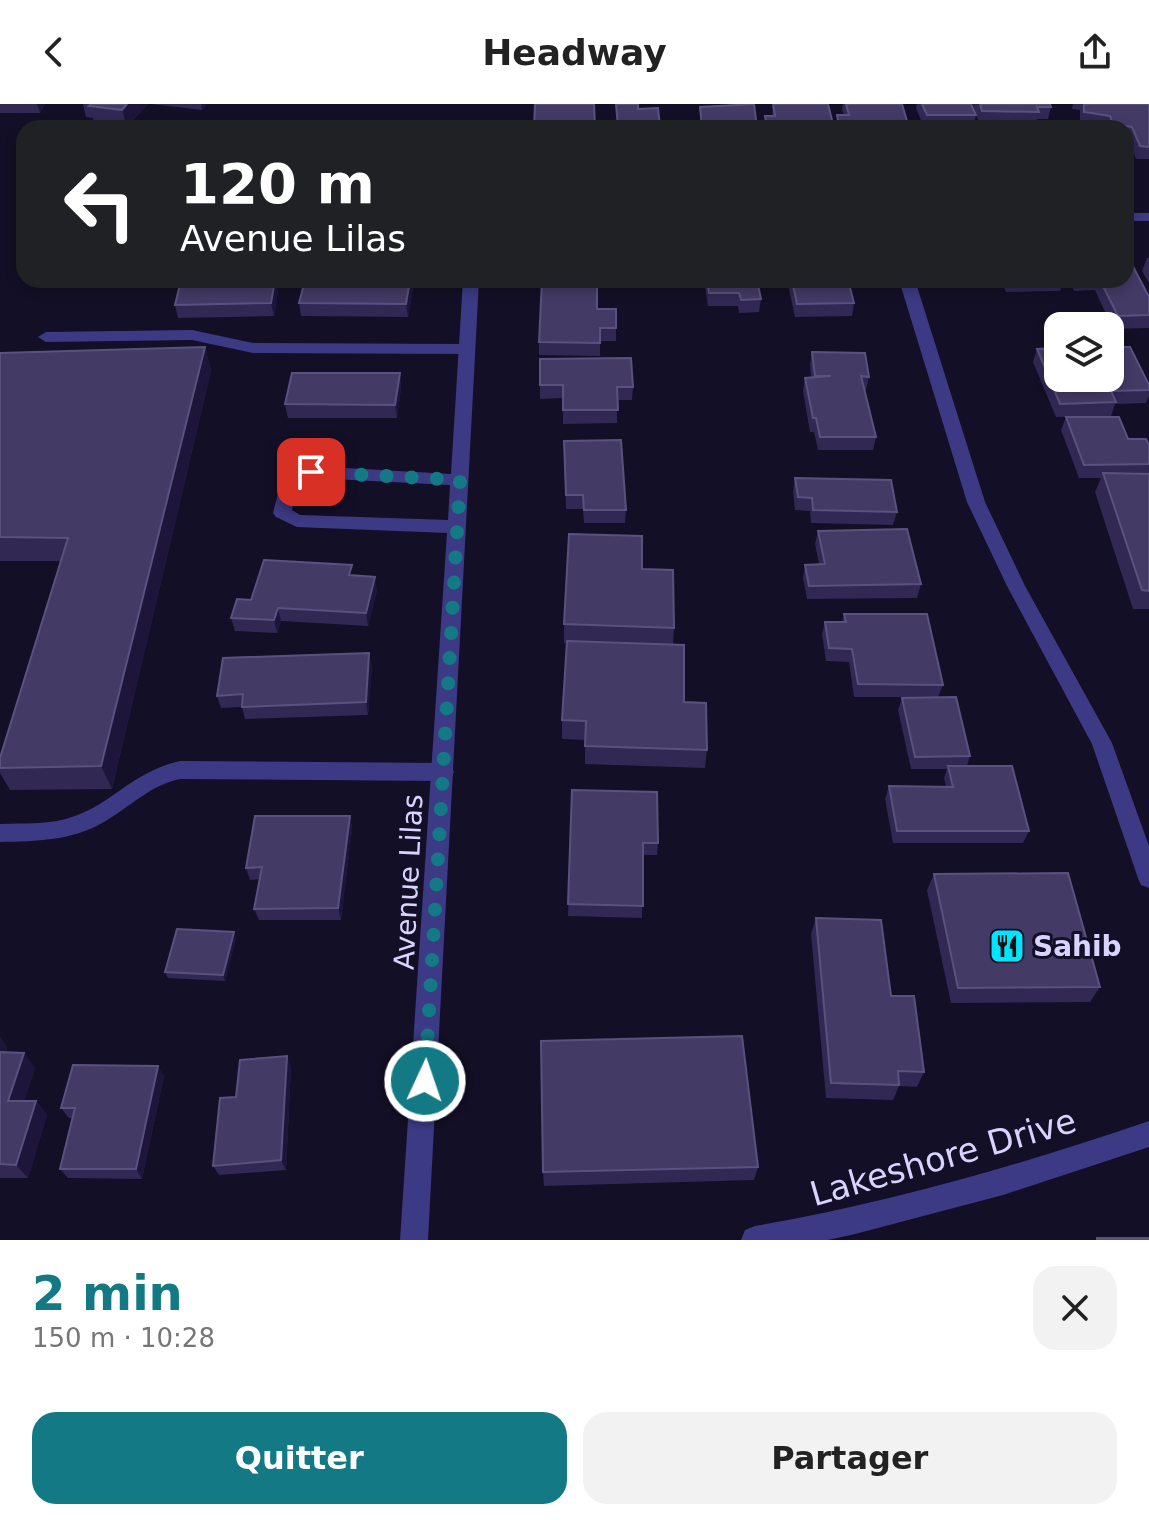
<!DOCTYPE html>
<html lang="fr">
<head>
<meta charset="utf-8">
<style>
	:root { --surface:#fff; --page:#f2f2f2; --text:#222; --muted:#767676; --accent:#137a85 }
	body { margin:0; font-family:"DejaVu Sans",sans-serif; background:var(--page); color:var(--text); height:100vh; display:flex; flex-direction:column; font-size:30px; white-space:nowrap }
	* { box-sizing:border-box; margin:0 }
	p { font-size:26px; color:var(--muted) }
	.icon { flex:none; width:44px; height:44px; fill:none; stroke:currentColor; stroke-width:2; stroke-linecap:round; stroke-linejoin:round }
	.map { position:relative; height:1136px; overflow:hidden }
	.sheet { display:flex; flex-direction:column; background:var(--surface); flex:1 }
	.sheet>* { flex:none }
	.top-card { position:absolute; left:16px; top:16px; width:1118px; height:168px; border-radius:24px; box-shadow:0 4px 12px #0003; background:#202124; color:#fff; overflow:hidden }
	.fabs { position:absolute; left:1044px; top:208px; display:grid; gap:16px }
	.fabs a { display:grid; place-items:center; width:80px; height:80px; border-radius:16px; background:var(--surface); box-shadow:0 4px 12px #0003; font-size:40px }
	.pin { position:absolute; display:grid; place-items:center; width:68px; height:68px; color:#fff; margin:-34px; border-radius:16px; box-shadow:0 4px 12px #0006 }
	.me { position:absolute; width:88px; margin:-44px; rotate:3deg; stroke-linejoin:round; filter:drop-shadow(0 0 6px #0008) }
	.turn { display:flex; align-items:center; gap:28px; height:168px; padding:0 32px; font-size:36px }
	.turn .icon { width:104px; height:104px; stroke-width:2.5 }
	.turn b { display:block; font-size:56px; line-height:68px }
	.round { display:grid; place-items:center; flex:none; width:84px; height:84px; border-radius:24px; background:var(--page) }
	.overview { display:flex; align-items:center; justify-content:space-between; height:136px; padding:0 32px }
	h1 { font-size:48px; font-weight:700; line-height:60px; color:var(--accent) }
	.primary-button { display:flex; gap:16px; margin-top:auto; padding:16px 32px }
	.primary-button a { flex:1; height:92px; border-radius:24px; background:var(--accent); color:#fff; font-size:32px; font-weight:700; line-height:92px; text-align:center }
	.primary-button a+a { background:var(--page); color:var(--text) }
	header { display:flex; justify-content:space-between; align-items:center; height:104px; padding:0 32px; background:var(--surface); font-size:36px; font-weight:700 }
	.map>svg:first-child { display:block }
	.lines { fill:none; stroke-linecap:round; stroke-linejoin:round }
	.service { fill:#3d3a85; fill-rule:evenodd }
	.minor { fill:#3d3a85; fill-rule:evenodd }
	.tertiary { fill:#3d3a85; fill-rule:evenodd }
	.wall { fill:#312854 }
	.shaded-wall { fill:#1d163a }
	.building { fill:#433a66; stroke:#5a527e; stroke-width:2 }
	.route { stroke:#137a85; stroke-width:14; stroke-dasharray:0 25.2 }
	.labels { text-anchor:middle; stroke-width:6; stroke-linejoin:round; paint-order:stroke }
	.street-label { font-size:28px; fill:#d9d4ff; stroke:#130f26 }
	.poi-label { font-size:28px; font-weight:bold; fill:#d9d4ff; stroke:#130f26; text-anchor:start }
	.near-street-label { font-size:34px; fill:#d9d4ff; stroke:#130f26 }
</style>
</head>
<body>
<header><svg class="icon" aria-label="back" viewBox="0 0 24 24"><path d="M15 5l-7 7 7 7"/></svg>Headway<svg class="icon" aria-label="share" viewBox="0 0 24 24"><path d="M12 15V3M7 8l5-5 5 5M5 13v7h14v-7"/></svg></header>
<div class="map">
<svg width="1149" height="1136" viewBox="0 0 1149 1136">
	<rect width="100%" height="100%" fill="#130f26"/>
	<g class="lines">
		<!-- service -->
		<g class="service">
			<path d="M192 226 253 239 467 240 475 245 467 250 253 249 192 236 46 238 38 233 46 228Z"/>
			<path d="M180 657 443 659 451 662 454 668 451 674 443 677 180 675C150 681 130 703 104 718 72 737 36 737 0 738V720C25 719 51 721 75 712 114 698 134 667 180 657Z"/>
		</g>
		<!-- minor -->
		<g class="minor">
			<rect x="1126" y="109" width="23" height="8"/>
			<path d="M463 176H479L428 1136H400L447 429 297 423 276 413 273 409 282 374 311 362 451 370ZM313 374 450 381 448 416 300 411 292 406 296 381Z"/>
			<path d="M899 176H915L985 398 1025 482 1112 639 1149 742V784L1141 781 1138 774 1092 640 1007 482 967 398Z"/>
		</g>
		<!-- tertiary -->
		<path class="tertiary" d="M1149 1017V1043L1003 1091 855 1130 828 1136H741L745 1126 755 1122C890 1099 1020 1061 1149 1017Z"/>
	</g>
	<!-- wall -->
	<g class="wall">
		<path d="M0 0H45L40 9H0Z"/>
		<path d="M83 0H148L127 23 94 20 93 14 86 13Z"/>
		<path d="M151 0H207L202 6Z"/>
		<path d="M616 0 638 5 658 4 660 24H617Z"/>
		<path d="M773 0 834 24H764L765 12H772Z"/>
		<path d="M843 0H902L909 24H835L837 11H844L842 5Z"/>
		<path d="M917 0H971L976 11 973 23 924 24 916 4Z"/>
		<path d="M973 0H1050L1051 3 1048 15H1037L1035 20 979 19Z"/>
		<path d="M1073 0H1149V55H1136L1128 35H1126V24H1103L1080 21V6L1072 5Z"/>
		<path d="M1147 154H1149V179L1142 167Z"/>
		<path d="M305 176H412L413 184 408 213 301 212 299 199Z"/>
		<path d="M704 176H757L761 195 759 208 739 209 738 202H708Z"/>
		<path d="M787 176H848L854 199 852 212 795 213Z"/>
		<path d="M1001 176H1064L1060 187 1006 188Z"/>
		<path d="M1069 176H1126L1149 193V224L1113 225 1095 186 1074 187Z"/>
		<path d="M278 186 274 212 178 214 175 201Z"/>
		<path d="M597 205H616V237H600V252L539 251V238Z"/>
		<path d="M205 243 211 267 112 685 10 686 0 669V654L61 457H0V249Z"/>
		<path d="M1037 245 1149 281V292L1146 299 1115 300 1111 312 1056 313 1033 258Z"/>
		<path d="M812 248 869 273 866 286H864L876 333 873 346H818L814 328H810L803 287 805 274 811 273 810 261Z"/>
		<path d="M540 255 633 283 632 296H617V319L563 320V294L540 295Z"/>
		<path d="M400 269 401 283 397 314H288L285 300Z"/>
		<path d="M1066 313 1149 341V505H1133L1095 388 1101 374H1079L1061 326Z"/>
		<path d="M564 337 626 406 625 419H584L583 405H566Z"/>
		<path d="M795 374 897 408 893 421 811 419 810 407 795 406 793 387Z"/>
		<path d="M818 427 921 480 917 494 807 495 803 474 805 461 819 460 815 440Z"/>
		<path d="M642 465 674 524 673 541 684 598 707 646 705 664 585 660V636L562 635V616L567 539H564V520Z"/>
		<path d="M353 472 377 486 368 522 281 517 277 529 235 527 231 514 251 496Z"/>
		<path d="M844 510 943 581 938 593H854L849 558 826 557 822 530 825 518H842Z"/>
		<path d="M372 561 368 611 245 615 242 603 221 604 217 592Z"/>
		<path d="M902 594 970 652 967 662 1029 727 1023 739H893L885 695 889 682 946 683 944 674 947 665H911L898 606Z"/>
		<path d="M572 686 658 739 657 751H643L642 814 568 812Z"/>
		<path d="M350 712 352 724 341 816H259L254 805 260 775 250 776 246 764Z"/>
		<path d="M934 770 1100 883 1090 898 951 899 927 786Z"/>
		<path d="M816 814 891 892 924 968 917 983 899 982 893 996 826 994 811 830Z"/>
		<path d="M236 834 225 877 168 874 165 868Z"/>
		<path d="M0 933 7 943 6 948 35 964 24 997H36L47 1011 28 1074H0Z"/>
		<path d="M291 962 286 1066 219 1071 213 1062 236 993Z"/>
		<path d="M164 972 142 1075 68 1074 60 1065 73 1014H69L61 1004Z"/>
		<path d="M758 1063 754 1076 544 1082 543 1068Z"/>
	</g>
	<!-- shaded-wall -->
	<g class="shaded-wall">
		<path d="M37 0H45L40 9Z"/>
		<path d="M127 0H148L127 23 122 6Z"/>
		<path d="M201 0H207L202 6Z"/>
		<path d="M275 176 278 186 274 212 271 199Z"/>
		<path d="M410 176H412L413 184 408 213 406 200Z"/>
		<path d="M205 243 211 267 112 685 101 662Z"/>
		<path d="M400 269 401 283 397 314 395 301Z"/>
		<path d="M375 473 377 486 368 522 366 509Z"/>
		<path d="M278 504 281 517 277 529 274 516Z"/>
		<path d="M369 549 372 561 368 611 366 598Z"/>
		<path d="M350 712 352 724 341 816 338 804Z"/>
		<path d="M234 828 236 834 225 877 223 871Z"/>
		<path d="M0 933 7 943 1 963 0 962Z"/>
		<path d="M24 949 35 964 20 1011 8 997Z"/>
		<path d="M287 952 291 962 286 1066 281 1056Z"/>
		<path d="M158 962 164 972 142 1075 136 1065Z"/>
		<path d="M36 997 47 1011 28 1074 16 1061Z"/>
	</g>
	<!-- building -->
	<g class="building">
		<path d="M91 0H127L122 6 89 2Z"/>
		<path d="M535 0H594L595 24H534Z"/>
		<path d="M616 0H638V5L658 4 660 22 618 23Z"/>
		<path d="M754 0 757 24H702L700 3Z"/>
		<path d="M773 0H828L834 24H767L765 12H775Z"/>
		<path d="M846 0H902L909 24H840L837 11H849Z"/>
		<path d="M922 0H971L976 11H927Z"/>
		<path d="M980 0H1050L1051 3H1037L1039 8 982 7Z"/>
		<path d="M1084 0H1149V43L1140 42 1132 23 1113 20 1110 12 1084 8Z"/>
		<path d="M1126 149 1149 193V211L1118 212 1100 176H1126Z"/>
		<path d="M181 176H275L271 199 175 201Z"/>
		<path d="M305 176H410L406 200 299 199Z"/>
		<path d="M542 176H597V205H616V224H600V239L539 238Z"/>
		<path d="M707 176H757L761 195 741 196 739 189H709Z"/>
		<path d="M792 176H848L854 199 797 200Z"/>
		<path d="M205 243 101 662 0 664V654L68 434 0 433V249Z"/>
		<path d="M1110 243H1130L1149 281V286L1111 287 1116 298 1060 300 1037 245 1058 244V274H1110Z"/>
		<path d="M812 248 865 249 869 273 861 272 876 333H820L816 314H813L805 274 831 272H815Z"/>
		<path d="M631 254 633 283H617L618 306H563V281H540V255Z"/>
		<path d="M292 269H400L395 301 285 300Z"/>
		<path d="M1066 313H1119L1128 335H1146L1149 341V360L1084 361Z"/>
		<path d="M621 336 626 406H584L583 391H566L564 337Z"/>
		<path d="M1103 369 1149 370V487L1142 486Z"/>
		<path d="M795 374 891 376 897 408 813 406 812 394 798 393Z"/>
		<path d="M907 425 921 480 809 482 805 461 825 460 818 427Z"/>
		<path d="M569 430 642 432V465L673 466 674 524 564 520Z"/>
		<path d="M264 456 352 461 349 471 375 473 366 509 278 504 274 516 231 514 237 495 251 496Z"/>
		<path d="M844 510H927L943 581 858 580 852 545 829 544 825 518H846Z"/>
		<path d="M567 537 684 541V598L706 599 707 646 585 642 586 617 562 616Z"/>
		<path d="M369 549 366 598 242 603 243 590 217 592 223 554Z"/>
		<path d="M956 593 970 652 915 653 902 594Z"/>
		<path d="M948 662H1012L1029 727H897L889 682 953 683Z"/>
		<path d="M572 686 657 688 658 739H643V802L568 800Z"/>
		<path d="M255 712H350L338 804 254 805 262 763 246 764Z"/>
		<path d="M1068 769 1100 883 958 884 934 770Z"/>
		<path d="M816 814 881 816 891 892H914L924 968 898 967 899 981 831 979Z"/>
		<path d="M177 825 234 828 223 871 165 868Z"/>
		<path d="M742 932 758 1063 543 1068 541 937Z"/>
		<path d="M0 948 24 949 8 997H36L16 1061 0 1060Z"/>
		<path d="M287 952 281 1056 213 1062 220 994 236 993 240 956Z"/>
		<path d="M73 961 158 962 136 1065H60L75 1004H61Z"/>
		<rect x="1097" y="1134" width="52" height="2"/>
	</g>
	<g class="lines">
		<!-- route -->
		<path class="route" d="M311 368 460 376 425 977"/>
	</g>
	<!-- icons -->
	<defs>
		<symbol id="restaurant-square" viewBox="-11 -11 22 22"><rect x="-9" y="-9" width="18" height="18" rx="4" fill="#00e5ff" stroke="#130f26"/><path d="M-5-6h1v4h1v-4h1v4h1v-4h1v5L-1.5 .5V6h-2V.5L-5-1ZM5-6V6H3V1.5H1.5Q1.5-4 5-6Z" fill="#111"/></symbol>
	</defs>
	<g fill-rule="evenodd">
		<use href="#restaurant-square" x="987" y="822" width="40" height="40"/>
	</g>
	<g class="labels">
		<!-- street labels -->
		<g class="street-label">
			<text transform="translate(408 778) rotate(-87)" y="10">Avenue Lilas</text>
		</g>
		<!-- poi labels -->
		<g class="poi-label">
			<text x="1033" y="852">Sahib</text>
		</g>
		<!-- near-street labels -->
		<g class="near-street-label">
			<text transform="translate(943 1053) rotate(-16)" y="12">Lakeshore Drive</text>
		</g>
	</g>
</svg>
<div class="fabs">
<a><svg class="icon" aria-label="layers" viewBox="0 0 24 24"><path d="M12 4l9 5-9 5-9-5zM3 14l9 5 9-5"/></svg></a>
</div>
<div class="pin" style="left:311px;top:368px;background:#d93025"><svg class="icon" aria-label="arrive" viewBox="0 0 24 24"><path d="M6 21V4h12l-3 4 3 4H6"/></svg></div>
<svg class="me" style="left:425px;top:977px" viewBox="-20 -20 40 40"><circle r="17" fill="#137a85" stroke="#fff" stroke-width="3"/><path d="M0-11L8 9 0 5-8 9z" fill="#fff"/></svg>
<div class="top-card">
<div class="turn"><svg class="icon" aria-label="left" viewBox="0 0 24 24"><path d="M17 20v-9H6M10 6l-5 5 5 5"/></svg><div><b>120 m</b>Avenue Lilas</div></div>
</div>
</div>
<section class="sheet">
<div class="overview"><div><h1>2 min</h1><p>150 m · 10:28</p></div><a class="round"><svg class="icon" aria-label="close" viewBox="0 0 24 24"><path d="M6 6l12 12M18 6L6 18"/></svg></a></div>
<div class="primary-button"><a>Quitter</a><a>Partager</a></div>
</section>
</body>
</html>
